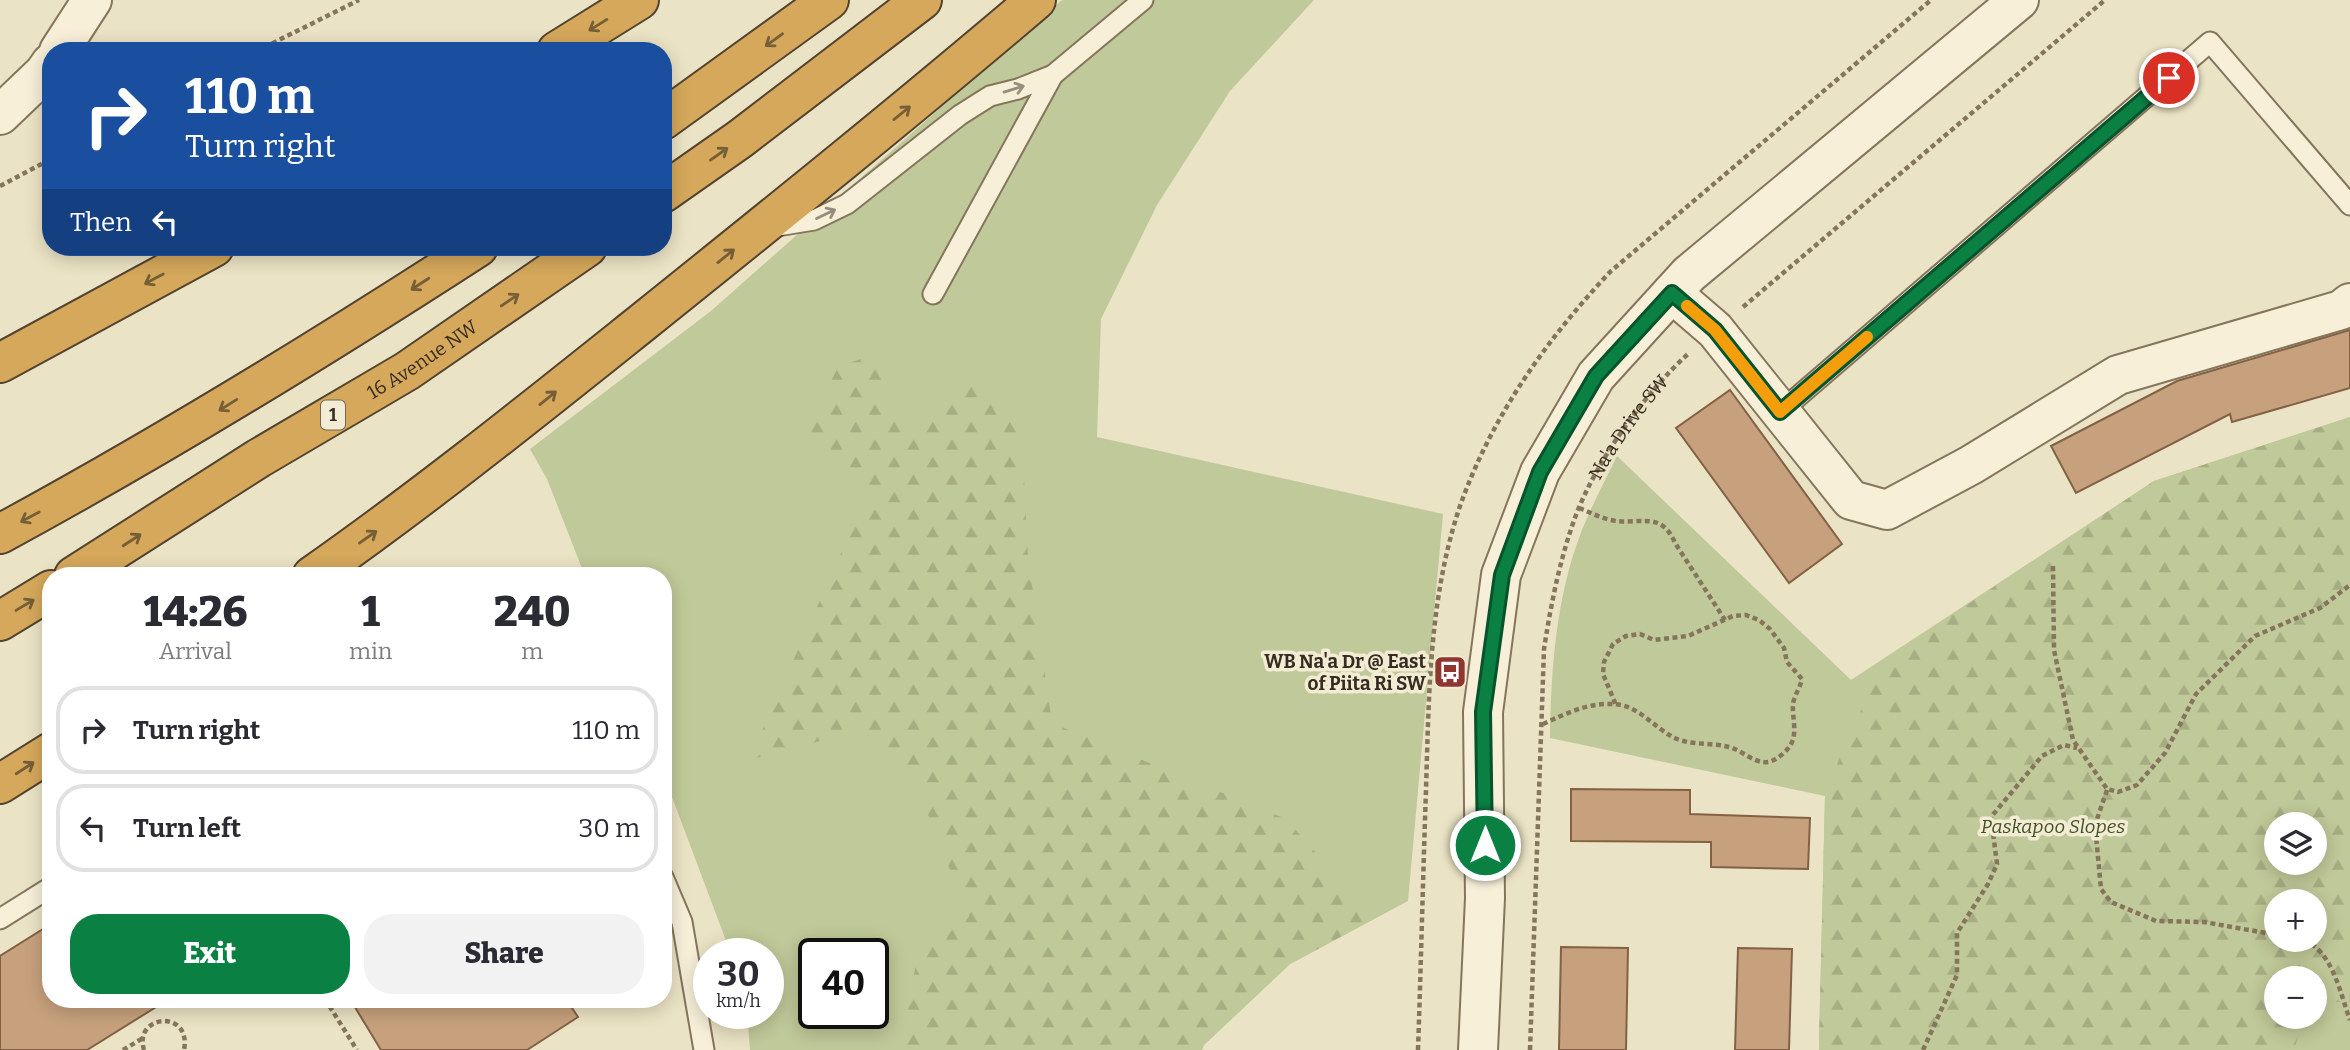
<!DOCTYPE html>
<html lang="en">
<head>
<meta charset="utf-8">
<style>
	:root { --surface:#fff; --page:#f2f2f3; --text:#2b2b33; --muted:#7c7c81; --line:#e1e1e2; --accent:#0b8043 }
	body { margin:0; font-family:Bitter,serif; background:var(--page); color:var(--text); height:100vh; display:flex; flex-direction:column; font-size:26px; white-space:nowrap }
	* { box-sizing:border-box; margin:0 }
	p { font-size:23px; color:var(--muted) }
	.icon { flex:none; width:38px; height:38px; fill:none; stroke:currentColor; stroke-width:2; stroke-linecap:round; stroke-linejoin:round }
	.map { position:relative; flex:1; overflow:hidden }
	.drawer { position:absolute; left:42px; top:567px; width:630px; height:441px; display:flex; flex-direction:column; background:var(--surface); border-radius:28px; box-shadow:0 4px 18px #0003 }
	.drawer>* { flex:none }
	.banner { position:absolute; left:42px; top:42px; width:630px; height:214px; border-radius:28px; box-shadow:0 4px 18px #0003; background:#1a4fa0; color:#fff; overflow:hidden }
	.controls { position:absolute; left:2264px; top:812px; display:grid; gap:14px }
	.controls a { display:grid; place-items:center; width:63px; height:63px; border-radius:50%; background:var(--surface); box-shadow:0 4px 18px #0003; font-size:35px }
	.speed { position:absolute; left:693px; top:938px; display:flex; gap:14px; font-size:35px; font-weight:700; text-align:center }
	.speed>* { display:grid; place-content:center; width:91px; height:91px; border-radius:50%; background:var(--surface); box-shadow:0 4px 18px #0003; line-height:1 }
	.speed small { font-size:18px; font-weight:400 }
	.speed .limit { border:4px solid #111; border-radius:10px; background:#fff; color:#111 }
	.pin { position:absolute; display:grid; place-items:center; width:60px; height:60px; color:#fff; margin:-30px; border:4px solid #fff; border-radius:50%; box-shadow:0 2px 7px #0007 }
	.me { position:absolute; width:77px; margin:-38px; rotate:0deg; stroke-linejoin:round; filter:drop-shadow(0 0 5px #0008) }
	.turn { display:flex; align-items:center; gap:24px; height:147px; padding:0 28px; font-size:32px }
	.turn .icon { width:91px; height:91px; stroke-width:2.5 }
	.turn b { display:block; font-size:49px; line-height:60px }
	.then { display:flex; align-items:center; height:66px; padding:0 28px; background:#0003; gap:14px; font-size:26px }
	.eta { display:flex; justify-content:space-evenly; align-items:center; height:119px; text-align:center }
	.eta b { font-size:42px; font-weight:800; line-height:49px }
	.cta { display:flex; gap:14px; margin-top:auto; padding:14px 28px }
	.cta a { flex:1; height:80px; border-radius:28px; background:var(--accent); color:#fff; font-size:28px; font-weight:800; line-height:80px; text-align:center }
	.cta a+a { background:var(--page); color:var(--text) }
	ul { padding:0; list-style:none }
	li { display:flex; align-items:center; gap:21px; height:88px; margin:0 14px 10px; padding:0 14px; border:4px solid var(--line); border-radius:28px }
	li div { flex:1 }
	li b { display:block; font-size:26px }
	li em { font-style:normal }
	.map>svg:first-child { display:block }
	.green { fill:#c0c999; fill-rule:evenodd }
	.forest { fill:url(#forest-firs); fill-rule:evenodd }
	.building { fill:#c7a17d; stroke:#836144; stroke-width:2 }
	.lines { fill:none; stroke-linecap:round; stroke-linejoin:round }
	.service-casing { stroke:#85755c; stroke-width:23 }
	.minor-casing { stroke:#85755c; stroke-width:42 }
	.tertiary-casing { stroke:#85755c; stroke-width:42 }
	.motorway-casing { stroke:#534330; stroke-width:42 }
	.path { stroke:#85755c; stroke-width:4.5; stroke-dasharray:5 3.5; stroke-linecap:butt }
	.service { stroke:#f7efd8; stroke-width:19 }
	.minor { stroke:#f7efd8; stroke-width:38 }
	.tertiary { stroke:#f7efd8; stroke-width:38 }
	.motorway { stroke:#d5a85b; stroke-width:38 }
	.oneway { stroke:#765e37 }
	.oneway2 { stroke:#968e7c }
	.route-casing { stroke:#07532c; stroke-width:18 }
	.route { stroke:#0b8043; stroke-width:12 }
	.slow { stroke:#f59e0b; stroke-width:12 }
	.labels { text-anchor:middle; stroke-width:7; stroke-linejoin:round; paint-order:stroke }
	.shield { fill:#f3ecd4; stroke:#6f6655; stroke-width:2 }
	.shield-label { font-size:18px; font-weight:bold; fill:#362c1f }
	.street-label { font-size:19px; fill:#362c1f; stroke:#f3ecd4 }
	.poi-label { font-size:19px; font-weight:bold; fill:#362c1f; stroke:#f3ecd4; text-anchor:end }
	.park-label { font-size:19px; font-style:italic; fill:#435127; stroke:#f3ecd4 }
</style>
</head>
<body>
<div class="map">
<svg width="2350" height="1050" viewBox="0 0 2350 1050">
	<defs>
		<pattern id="forest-firs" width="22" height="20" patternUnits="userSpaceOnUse" patternTransform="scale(1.75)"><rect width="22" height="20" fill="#c0c999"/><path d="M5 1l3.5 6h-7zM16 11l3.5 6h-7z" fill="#a6ad83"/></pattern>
	</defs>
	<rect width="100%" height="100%" fill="#ebe3c5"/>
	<!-- green -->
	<g class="green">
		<path d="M1062 0H1314L1230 91 1157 205 1101 319 1097 437 1443 514 1408 901 1290 964 1204 1045 1202 1050H750L747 1013H768V954H731L663 773V576H585L547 479 530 449 711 311ZM814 954H873V1013H814Z"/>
		<path d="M2350 417V1050H1819L1825 796 1550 738C1551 668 1556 596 1582 530 1592 505 1605 481 1617 456L1851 680 2154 481ZM2277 824H2315V863H2277ZM2277 901H2315V940H2277ZM2277 978H2315V1017H2277Z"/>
	</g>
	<!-- forest -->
	<g class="forest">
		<path d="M889 349 881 391 910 422 966 381 1021 414 1028 557 1052 723 1286 819 1374 919 1290 964 1204 1045 1202 1050H901L917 957 969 917 912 775 850 733 749 760 870 488 801 442 838 367Z"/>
		<path d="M2350 417V1001L2315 1004V978H2277V1017H2304L2294 1050H1823L1819 1040 1825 796 1842 751 1885 659 2154 481ZM2277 824H2315V863H2277ZM2277 901H2315V940H2277Z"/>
	</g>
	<!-- building -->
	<g class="building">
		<path d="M2350 330V388L2232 422 2230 414 2076 493 2051 446 2177 381Z"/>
		<path d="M1730 390 1842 544 1789 583 1676 428Z"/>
		<path d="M1571 789 1690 790V814L1810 818 1808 869 1711 867V842L1571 841Z"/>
		<path d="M51 924V999H169L87 1050H0V956Z"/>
		<path d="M1561 947 1628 948 1626 1050H1559Z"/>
		<path d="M1738 948 1792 949 1789 1050H1735Z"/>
		<path d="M350 999H566L578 1017 527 1050H381Z"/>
	</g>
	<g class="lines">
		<defs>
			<g id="service">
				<path d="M771 227 814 220 847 204 960 115 990 96 1018 89 1053 75 1143 0"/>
				<path d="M933 294 1053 75"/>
				<path d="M1780 412 2210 42 2350 205"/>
				<path d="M663 877 682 922 704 1050"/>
				<path d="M0 919 51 887"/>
			</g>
			<g id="minor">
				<path d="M59 51 92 0"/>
				<path d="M0 115 44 73 51 63"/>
				<path d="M1672 293 1715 330 1851 500 1887 510 1971 465 2118 375 2341 310 2350 303"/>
			</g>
			<path id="tertiary" d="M1478 1050 1485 898 1483 712 1501 575 1540 472 1596 376 1689 274 2019 0"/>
			<g id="motorway">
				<path d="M557 51 639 0"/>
				<path d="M663 120 829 0"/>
				<path d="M663 193 740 139 922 0"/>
				<path d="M0 363 214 247"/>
				<path d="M0 534C164 445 322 348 478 247"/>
				<path id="s2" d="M74 576 259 458 407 371 587 247"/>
				<path d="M312 576C426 496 534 409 643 322 775 216 907 110 1036 0"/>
				<path d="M0 621 51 590"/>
				<path d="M0 784 51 752"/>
			</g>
		</defs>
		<!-- service casing -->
		<use href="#service" class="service-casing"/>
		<!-- minor casing -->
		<use href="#minor" class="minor-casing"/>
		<!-- tertiary casing -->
		<use href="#tertiary" class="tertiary-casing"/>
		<!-- motorway casing -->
		<use href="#motorway" class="motorway-casing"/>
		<!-- path -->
		<g class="path">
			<path d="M257 51 359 0"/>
			<path d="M0 186 51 159"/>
			<path d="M1743 307 2105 0"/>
			<path d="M1579 508C1590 512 1600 518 1611 520 1637 526 1661 509 1675 543L1725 620"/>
			<path d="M2053 566 2054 650 2073 740 2107 789 2118 792 2137 785 2165 753 2196 694 2255 636 2320 608 2350 585"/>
			<path d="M1543 724C1567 713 1593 700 1621 705 1640 709 1655 727 1671 736 1687 746 1710 742 1729 747 1742 750 1754 764 1768 762 1776 761 1789 750 1792 742 1797 731 1792 716 1793 704 1794 696 1800 688 1802 679L1787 662 1784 648 1770 629 1759 620 1746 615 1733 616 1688 636 1654 640 1640 634 1626 636 1613 644 1604 662 1603 674 1616 705"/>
			<path d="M2107 790 2095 825 2101 889 2111 902 2156 921 2204 922 2277 935"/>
			<path d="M2304 940C2333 952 2340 993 2350 1020"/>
			<path d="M325 999 357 1050"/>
			<path d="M123 1050 143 1038"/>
			<path d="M144 1050C133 1014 192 1009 184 1050"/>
			<path d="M1418 1050C1421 963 1423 876 1426 790 1429 693 1429 598 1460 506 1492 416 1546 340 1611 271L1931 0"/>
			<path id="s1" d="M1530 1050 1544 649C1551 604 1560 558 1576 515 1597 460 1645 393 1688 354"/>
			<path d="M1923 1050 1957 975V933L1988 884 1997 864 1991 817 2042 756 2064 745 2077 748"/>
		</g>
		<!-- service -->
		<use href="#service" class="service"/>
		<!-- minor -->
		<use href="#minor" class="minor"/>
		<!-- tertiary -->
		<use href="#tertiary" class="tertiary"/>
		<!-- motorway -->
		<use href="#motorway" class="motorway"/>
	</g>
	<!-- one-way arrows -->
	<defs><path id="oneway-shaft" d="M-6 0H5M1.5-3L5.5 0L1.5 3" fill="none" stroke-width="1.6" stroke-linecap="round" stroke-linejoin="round" transform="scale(1.75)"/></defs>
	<g class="oneway">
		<use href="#oneway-shaft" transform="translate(598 25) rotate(148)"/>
		<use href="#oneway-shaft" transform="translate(774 40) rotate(144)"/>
		<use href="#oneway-shaft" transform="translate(902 113) rotate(-39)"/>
		<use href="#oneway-shaft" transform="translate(719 154) rotate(-35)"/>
		<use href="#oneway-shaft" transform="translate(726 256) rotate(-39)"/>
		<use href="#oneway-shaft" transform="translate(154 279) rotate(152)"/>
		<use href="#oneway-shaft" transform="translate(420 284) rotate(147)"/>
		<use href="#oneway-shaft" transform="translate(510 300) rotate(-34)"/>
		<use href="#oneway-shaft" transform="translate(548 398) rotate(-39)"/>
		<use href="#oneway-shaft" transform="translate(228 405) rotate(148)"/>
		<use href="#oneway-shaft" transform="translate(30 517) rotate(152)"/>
		<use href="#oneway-shaft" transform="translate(368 537) rotate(-35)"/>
		<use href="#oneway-shaft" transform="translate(132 540) rotate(-33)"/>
		<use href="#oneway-shaft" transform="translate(25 605) rotate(-31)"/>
		<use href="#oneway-shaft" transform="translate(25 768) rotate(-33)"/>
	</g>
	<g class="oneway2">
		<use href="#oneway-shaft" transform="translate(1014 89) rotate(-17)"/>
		<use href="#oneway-shaft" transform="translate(826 214) rotate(-26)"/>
	</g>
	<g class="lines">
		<defs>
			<path id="route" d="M1485 845 1483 712 1502 575 1540 472 1596 376 1672 293 1715 330 1780 412 2169 78"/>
		</defs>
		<!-- route casing -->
		<use href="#route" class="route-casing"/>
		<!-- route -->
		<use href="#route" class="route"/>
		<!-- slow -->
		<path class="slow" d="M1687 306 1715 330 1780 412 1867 337"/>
	</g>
	<!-- icons -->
	<defs>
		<symbol id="bus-square" viewBox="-11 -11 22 22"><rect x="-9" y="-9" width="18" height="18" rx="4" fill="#903630" stroke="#f3ecd4"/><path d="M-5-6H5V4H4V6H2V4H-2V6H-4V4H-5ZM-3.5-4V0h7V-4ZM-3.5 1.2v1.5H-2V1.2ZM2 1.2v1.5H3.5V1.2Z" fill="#fff"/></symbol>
	</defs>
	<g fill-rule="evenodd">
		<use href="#bus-square" x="1431" y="653" width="38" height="38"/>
	</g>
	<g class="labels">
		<!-- shield labels -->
		<rect class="shield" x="321" y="400.5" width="24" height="29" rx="5"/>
		<g class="shield-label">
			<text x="333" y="421">1</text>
		</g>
		<!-- street labels -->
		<g class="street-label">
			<text dy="7" stroke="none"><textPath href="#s2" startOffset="410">16 Avenue NW</textPath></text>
			<text dy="7" stroke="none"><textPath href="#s1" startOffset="642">Na'a Drive SW</textPath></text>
		</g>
		<!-- poi labels -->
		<g class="poi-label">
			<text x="1426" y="668">WB Na'a Dr @ East<tspan x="1426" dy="22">of Piita Ri SW</tspan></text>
		</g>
		<!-- park labels -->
		<g class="park-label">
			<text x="2053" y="833">Paskapoo Slopes</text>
		</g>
	</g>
</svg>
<div class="controls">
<a><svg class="icon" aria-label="layers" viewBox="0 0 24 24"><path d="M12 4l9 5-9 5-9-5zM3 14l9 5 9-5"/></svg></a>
<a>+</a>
<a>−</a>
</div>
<div class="speed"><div>30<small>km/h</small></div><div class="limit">40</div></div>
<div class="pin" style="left:2169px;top:78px;background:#d93025"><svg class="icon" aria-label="arrive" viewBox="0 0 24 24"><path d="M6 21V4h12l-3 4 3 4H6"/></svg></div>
<svg class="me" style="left:1485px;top:845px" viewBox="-20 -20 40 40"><circle r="17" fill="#0b8043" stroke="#fff" stroke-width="3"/><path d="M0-11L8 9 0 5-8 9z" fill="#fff"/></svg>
<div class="banner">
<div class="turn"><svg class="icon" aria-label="right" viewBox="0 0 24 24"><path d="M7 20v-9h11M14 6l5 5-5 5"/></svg><div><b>110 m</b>Turn right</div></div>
<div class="then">Then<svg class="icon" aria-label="left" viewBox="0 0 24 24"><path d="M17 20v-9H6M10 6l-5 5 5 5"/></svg></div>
</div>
<section class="drawer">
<div class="eta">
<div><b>14:26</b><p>Arrival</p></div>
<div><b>1</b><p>min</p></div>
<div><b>240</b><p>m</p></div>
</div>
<ul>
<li><svg class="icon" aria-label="right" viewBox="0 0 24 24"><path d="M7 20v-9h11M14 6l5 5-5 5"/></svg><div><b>Turn right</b></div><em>110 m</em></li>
<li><svg class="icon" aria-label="left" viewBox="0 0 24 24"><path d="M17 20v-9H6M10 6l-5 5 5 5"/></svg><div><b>Turn left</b></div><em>30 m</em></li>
</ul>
<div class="cta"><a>Exit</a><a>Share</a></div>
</section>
</div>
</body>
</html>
